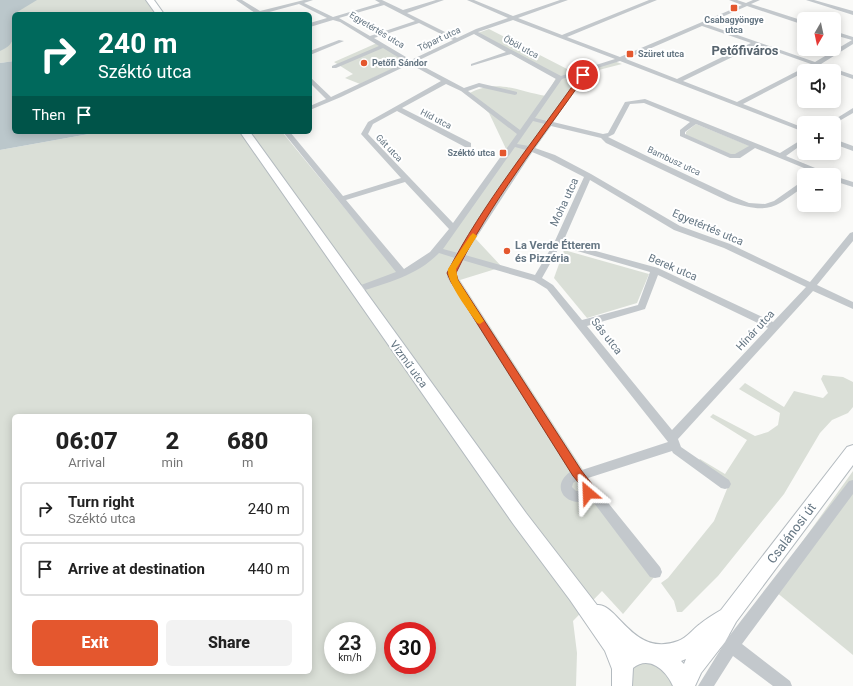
<!DOCTYPE html>
<html lang="en">
<head>
<meta charset="utf-8">
<style>
	:root { --surface:#fff; --page:#f2f2f2; --text:#222; --muted:#767676; --line:#e0e0e0; --accent:#e4572e }
	body { margin:0; font-family:Roboto,sans-serif; background:var(--page); color:var(--text); height:100vh; display:flex; flex-direction:column; font-size:15px; white-space:nowrap }
	* { box-sizing:border-box; margin:0 }
	p { font-size:13px; color:var(--muted) }
	.icon { flex:none; width:22px; height:22px; fill:none; stroke:currentColor; stroke-width:2; stroke-linecap:round; stroke-linejoin:round }
	.map { position:relative; flex:1; overflow:hidden }
	.details { position:absolute; left:12px; top:414px; width:300px; height:260px; display:flex; flex-direction:column; background:var(--surface); border-radius:6px; box-shadow:0 2px 10px #0003 }
	.details>* { flex:none }
	.guide { position:absolute; left:12px; top:12px; width:300px; height:122px; border-radius:6px; box-shadow:0 2px 10px #0003; background:#00695c; color:#fff; overflow:hidden }
	.needle { width:26px; rotate:189deg }
	.fabs { position:absolute; left:797px; top:12px; display:grid; gap:8px }
	.fabs a { display:grid; place-items:center; width:44px; height:44px; border-radius:6px; background:var(--surface); box-shadow:0 2px 10px #0003; font-size:20px }
	.speed { position:absolute; left:324px; top:622px; display:flex; gap:8px; font-size:20px; font-weight:700; text-align:center }
	.speed>* { display:grid; place-content:center; width:52px; height:52px; border-radius:50%; background:var(--surface); box-shadow:0 2px 10px #0003; line-height:1 }
	.speed small { font-size:10px; font-weight:400 }
	.speed .limit { border:6px solid #d22; background:#fff; color:#111 }
	.pin { position:absolute; display:grid; place-items:center; width:34px; height:34px; color:#fff; margin:-17px; border:2px solid #fff; border-radius:50%; box-shadow:0 1px 4px #0007 }
	.me { position:absolute; width:44px; margin:-22px; rotate:334deg; stroke-linejoin:round; filter:drop-shadow(0 0 3px #0008) }
	.turn { display:flex; align-items:center; gap:14px; height:84px; padding:0 20px; font-size:18px }
	.turn .icon { width:52px; height:52px; stroke-width:2.5 }
	.turn b { display:block; font-size:28px; line-height:34px }
	.then { display:flex; align-items:center; height:38px; padding:0 20px; background:#0003; gap:8px; font-size:15px }
	.eta { display:flex; justify-content:space-evenly; align-items:center; height:68px; text-align:center }
	.eta b { font-size:24px; font-weight:800; line-height:28px }
	.action { display:flex; gap:8px; margin-top:auto; padding:8px 20px }
	.action a { flex:1; height:46px; border-radius:6px; background:var(--accent); color:#fff; font-size:16px; font-weight:800; line-height:46px; text-align:center }
	.action a+a { background:var(--page); color:var(--text) }
	ul { padding:0; list-style:none }
	li { display:flex; align-items:center; gap:12px; height:54px; margin:0 8px 6px; padding:0 12px; border:2px solid var(--line); border-radius:6px }
	li div { flex:1 }
	li b { display:block; font-size:15px }
	li em { font-style:normal }
	.map>svg:first-child { display:block }
	.green { fill:#dadfd7; fill-rule:evenodd }
	.water { fill:#bbc7cb }
	.lines { fill:none; stroke-linecap:round; stroke-linejoin:round }
	.secondary-casing { stroke:#b3babf; stroke-width:2 }
	.street { fill:#c3c8cc; fill-rule:evenodd }
	.secondary { fill:#fff; fill-rule:evenodd }
	.route { fill:#e4572e; stroke:#94391e }
	.slow { fill:#f59e0b }
	.poi-dot { fill:#e4572e; stroke:#fff; stroke-width:1.5 }
	.labels { text-anchor:middle; stroke-width:4; stroke-linejoin:round; paint-order:stroke }
	.far-poi-label { font-size:9px; font-weight:bold; fill:#657683; stroke:#fff; text-anchor:start }
	.far-street-label { font-size:9px; fill:#657683; stroke:#fff }
	.street-label { font-size:11px; fill:#657683; stroke:#fff }
	.poi-label { font-size:11px; font-weight:bold; fill:#657683; stroke:#fff; text-anchor:start }
	.far-district-label { font-size:13px; font-weight:bold; fill:#57646e; stroke:#fff }
	.near-street-label { font-size:13px; fill:#657683; stroke:#fff }
</style>
</head>
<body>
<div class="map">
<svg width="853" height="686" viewBox="0 0 853 686">
	<rect width="100%" height="100%" fill="#fafaf8"/>
	<!-- green -->
	<g class="green">
		<path d="M0 0H146L158 14H14V61L0 63Z"/>
		<path d="M489 29 571 71 614 61 622 64 587 73 474 237 502 267 460 280 604 502 661 569 623 614 602 591 573 621 577 653 576 686H0V150L100 132H282L398 273 435 251 507 151 489 113 468 94C497 78 516 91 546 96L556 78 475 34ZM14 416H310V672H14ZM333 631H367V665H333ZM393 631H427V665H393Z"/>
		<path d="M377 43 407 62 360 84 345 78 353 74 334 62Z"/>
		<path d="M696 124 750 146 737 154H730L686 135V132Z"/>
		<path d="M564 250 649 274 637 303 587 318 554 278Z"/>
		<path d="M823 375 843 377 853 382V407L848 413 832 420 820 433 784 494 718 576 682 612H677L674 601 661 583 668 578 714 521 729 484 697 462 700 459 725 474 747 440 710 417 713 414 755 436 768 432 778 425 780 413 739 389 745 383 784 407 794 391 823 398 828 393 821 379Z"/>
		<path d="M853 471V655L770 587Z"/>
		<path d="M639 661 659 663 675 686H628L630 669Z"/>
	</g>
	<!-- water -->
	<g class="water">
		<path d="M0 0H37L14 14C14 31 18 44 0 51Z"/>
		<path d="M14 61V132H100L0 150V63Z"/>
	</g>
	<g class="lines">
		<defs>
			<g id="secondary">
				<path d="M146 0H154L164 14H156Z"/>
				<path d="M240 132H250L526 513 597 605C617 602 633 658 678 641 687 638 693 629 700 624 706 619 714 614 721 610L847 447 853 445V465L736 622 725 642 701 673 695 686H673C666 670 649 655 633 668L632 686H612V669L605 651 570 600 514 525ZM686 659 684 664 681 661Z"/>
			</g>
		</defs>
		<!-- secondary casing -->
		<use href="#secondary" class="secondary-casing"/>
		<!-- street -->
		<g class="street">
			<path d="M236 0H242L260 11 304 0H313L304 3 333 17 380 3 375 0H382L403 10 436 0H444L407 13 457 38 476 29 508 18 467 0H474L513 16 560 0H568L518 18 562 35 649 0H657L567 37 620 57 742 5 729 0H737L746 3 753 0H760L751 4 804 21V25L747 6 706 24 815 62 852 40 834 35V31L853 37V44L821 64 853 75V79L816 66 743 104 804 128V132L620 61 562 79 535 118 547 121 581 74 583 73 586 75 553 122 603 134 608 133 625 102 645 99 780 153 804 138V143L786 156 832 175H821L755 148 740 158H730L680 136V130L690 122 644 103 630 104 614 134 608 137 653 159 734 197 749 203 765 204 774 201 804 180V186C773 210 767 214 728 201L606 143 601 138 551 126 535 148 555 155 591 174 680 226 730 244 810 282 850 233 853 232V241L817 285 853 302V309L813 291 678 439 681 447 729 480 731 484 729 488 725 489 721 488 673 453 672 451 588 478 660 567 662 572 660 577 655 578 650 577 591 499C569 510 548 488 570 472L447 277 448 269 455 258 439 253C418 275 387 283 359 292H353L351 290 353 288 396 272 283 132H290L343 196 401 178 361 134 368 122 441 81 410 64 341 97 310 110V106L326 99 310 83V77L331 97 406 62 383 48 336 68H332V66L379 46 340 22 333 20 310 27V23L327 18 299 4 262 14H253L255 13ZM384 5 415 21 370 36 339 18ZM513 20 615 59 561 76 478 32ZM419 23 453 40 411 60 374 38ZM702 26 751 43 677 79 626 59ZM474 34 506 52 471 64V66L511 54 556 79 520 130 468 91 479 87 515 95 517 94V92L479 83 464 88 415 62ZM757 45 811 64 737 102 683 81ZM446 84 461 91 517 134 453 223 368 134 373 124 397 111 465 147H471V143L402 108ZM533 121 545 124 529 146 517 144ZM696 124 749 146 735 154H731L685 134V132ZM515 147 526 150 458 253 443 249ZM532 152 549 159 584 177 554 243 535 275 465 255ZM590 180 674 230 724 248 806 287 773 322 658 268 563 242ZM405 182 449 229 430 252 404 269 346 200ZM560 246 650 272 638 305 582 320 553 285 542 278ZM462 260 534 281 547 289 668 442 582 470 457 277 456 269ZM658 275 768 328 672 430 587 326 645 309ZM576 481 583 490 582 491H576L572 487 573 483Z"/>
			<path d="M806 0H814L853 11V15Z"/>
			<path d="M339 40 344 41 310 55V51Z"/>
			<path d="M853 108V113L834 124V123H829Z"/>
			<path d="M834 139 853 146V151L834 144Z"/>
			<path d="M834 176 853 182V187L834 181Z"/>
			<path d="M853 480V494L742 644 790 681 792 686H773L733 656 714 686H698L722 647 713 640 711 635 713 630 718 628 730 635 849 481Z"/>
		</g>
		<!-- secondary -->
		<use href="#secondary" class="secondary"/>
	</g>
	<!-- route -->
	<path class="route" d="M581 74 586 75C542 138 489 204 456 273L458 280 581 470 595 488 592 497 588 498 584 497 583 493 584 489 573 476 451 282 447 273C482 204 537 137 581 74Z"/>
	<!-- slow -->
	<path class="slow" d="M473 233 477 236 456 269 458 280 484 321 480 324 477 323C469 311 446 282 448 269L470 236Z"/>
	<!-- markers -->
	<g class="poi-dot">
		<rect x="730" y="4" width="8" height="8" rx="2"/>
		<rect x="626" y="50" width="8" height="8" rx="2"/>
		<circle cx="364" cy="63" r="4"/>
		<rect x="499" y="149" width="8" height="8" rx="2"/>
		<circle cx="507" cy="251" r="4"/>
	</g>
	<g class="labels">
		<!-- far-poi labels -->
		<g class="far-poi-label">
			<text x="734" y="23" text-anchor="middle">Csabagyöngye<tspan x="734" dy="10">utca</tspan></text>
			<text x="638" y="57">Szüret utca</text>
			<text x="372" y="66">Petőfi Sándor</text>
			<text x="495" y="156" text-anchor="end">Széktó utca</text>
		</g>
		<!-- far-street labels -->
		<g class="far-street-label">
			<text transform="translate(377 30) rotate(31)" y="3">Egyetértés utca</text>
			<text transform="translate(439 39) rotate(-25)" y="3">Tópart utca</text>
			<text transform="translate(521 47) rotate(28)" y="3">Öböl utca</text>
			<text transform="translate(436 119) rotate(27)" y="3">Híd utca</text>
			<text transform="translate(389 148) rotate(46)" y="3">Gát utca</text>
			<text transform="translate(674 161) rotate(25)" y="3">Bambusz utca</text>
		</g>
		<!-- street labels -->
		<g class="street-label">
			<text transform="translate(564 202) rotate(-65)" y="4">Moha utca</text>
			<text transform="translate(708 227) rotate(23)" y="4">Egyetértés utca</text>
			<text transform="translate(673 267) rotate(23)" y="4">Berek utca</text>
			<text transform="translate(755 330) rotate(-47)" y="4">Hínár utca</text>
			<text transform="translate(607 336) rotate(52)" y="4">Sás utca</text>
			<text transform="translate(409 364) rotate(54)" y="4">Vízmű utca</text>
		</g>
		<!-- poi labels -->
		<g class="poi-label">
			<text x="515" y="249">La Verde Étterem<tspan x="515" dy="13">és Pizzéria</tspan></text>
		</g>
		<!-- far-district labels -->
		<g class="far-district-label">
			<text x="745" y="55">Petőfiváros</text>
		</g>
		<!-- near-street labels -->
		<g class="near-street-label">
			<text transform="translate(791 533) rotate(-53)" y="5">Csalánosi út</text>
		</g>
	</g>
</svg>
<div class="fabs">
<a><svg class="needle" viewBox="-14 -14 28 28"><path d="M0-13l5 13h-10z" fill="#e53935"/><path d="M0 13l5-13h-10z" fill="#767676"/></svg></a>
<a><svg class="icon" aria-label="sound" viewBox="0 0 24 24"><path d="M4 9h4l5-4v14l-5-4H4zM17 9q2 3 0 6"/></svg></a>
<a>+</a>
<a>−</a>
</div>
<div class="speed"><div>23<small>km/h</small></div><div class="limit">30</div></div>
<div class="pin" style="left:583px;top:75px;background:#d93025"><svg class="icon" aria-label="arrive" viewBox="0 0 24 24"><path d="M6 21V4h12l-3 4 3 4H6"/></svg></div>
<svg class="me" style="left:588px;top:493px" viewBox="-20 -20 40 40"><path d="M0-17L14 15 0 8-14 15z" fill="#e4572e" stroke="#fff" stroke-width="4"/></svg>
<div class="guide">
<div class="turn"><svg class="icon" aria-label="right" viewBox="0 0 24 24"><path d="M7 20v-9h11M14 6l5 5-5 5"/></svg><div><b>240 m</b>Széktó utca</div></div>
<div class="then">Then<svg class="icon" aria-label="arrive" viewBox="0 0 24 24"><path d="M6 21V4h12l-3 4 3 4H6"/></svg></div>
</div>
<section class="details">
<div class="eta">
<div><b>06:07</b><p>Arrival</p></div>
<div><b>2</b><p>min</p></div>
<div><b>680</b><p>m</p></div>
</div>
<ul>
<li><svg class="icon" aria-label="right" viewBox="0 0 24 24"><path d="M7 20v-9h11M14 6l5 5-5 5"/></svg><div><b>Turn right</b><p>Széktó utca</p></div><em>240 m</em></li>
<li><svg class="icon" aria-label="arrive" viewBox="0 0 24 24"><path d="M6 21V4h12l-3 4 3 4H6"/></svg><div><b>Arrive at destination</b></div><em>440 m</em></li>
</ul>
<div class="action"><a>Exit</a><a>Share</a></div>
</section>
</div>
</body>
</html>
